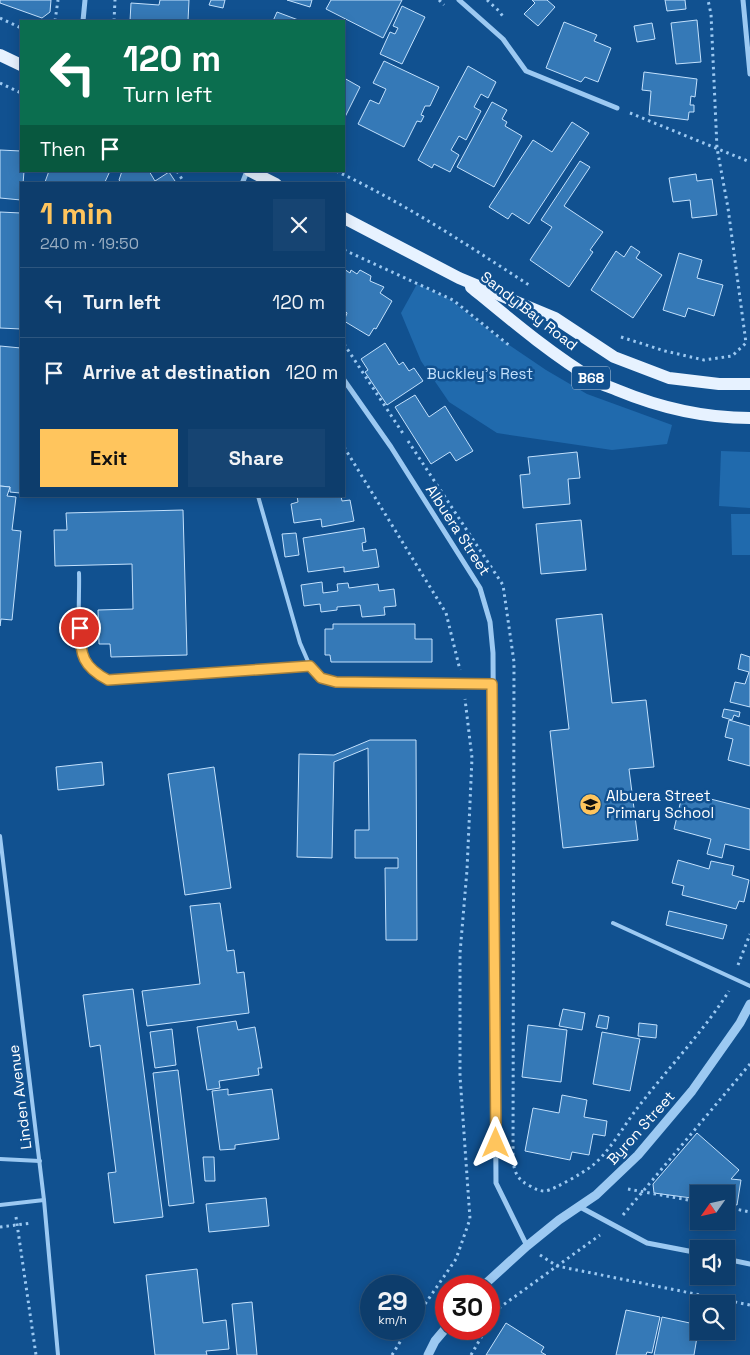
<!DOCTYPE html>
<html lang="en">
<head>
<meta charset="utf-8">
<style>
	:root { --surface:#0d3d6c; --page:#164472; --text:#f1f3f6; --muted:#9aaec2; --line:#2d567f; --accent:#ffc55d }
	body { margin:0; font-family:"Space Grotesk",sans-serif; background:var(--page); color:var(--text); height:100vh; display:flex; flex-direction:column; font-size:19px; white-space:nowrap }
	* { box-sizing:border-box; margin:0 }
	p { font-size:16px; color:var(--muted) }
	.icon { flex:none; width:28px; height:28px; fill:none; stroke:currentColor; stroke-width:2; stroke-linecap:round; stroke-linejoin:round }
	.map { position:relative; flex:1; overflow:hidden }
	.panel { position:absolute; left:20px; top:182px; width:325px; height:315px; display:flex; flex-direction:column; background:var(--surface); border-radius:0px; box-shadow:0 2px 12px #0003,0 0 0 1px var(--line) }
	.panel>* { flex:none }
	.top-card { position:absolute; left:20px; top:20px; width:325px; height:152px; border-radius:0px; box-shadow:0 2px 12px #0003,0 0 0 1px var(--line); background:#0b6e4f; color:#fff; overflow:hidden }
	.needle { width:32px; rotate:236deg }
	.controls { position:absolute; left:690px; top:1185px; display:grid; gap:10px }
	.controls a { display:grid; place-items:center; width:45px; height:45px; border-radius:0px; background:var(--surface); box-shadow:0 2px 12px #0003,0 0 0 1px var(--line); font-size:25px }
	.speed { position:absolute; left:360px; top:1275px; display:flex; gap:10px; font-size:25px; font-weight:700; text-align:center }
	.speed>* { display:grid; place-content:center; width:65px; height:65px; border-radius:50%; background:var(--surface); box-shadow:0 2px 12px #0003,0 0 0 1px var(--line); line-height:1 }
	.speed small { font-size:12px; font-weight:400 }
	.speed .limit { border:8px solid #d22; background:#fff; color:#111 }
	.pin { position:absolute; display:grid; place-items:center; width:42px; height:42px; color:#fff; margin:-21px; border:2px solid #fff; border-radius:50%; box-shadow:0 1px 5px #0007 }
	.me { position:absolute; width:55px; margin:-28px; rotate:0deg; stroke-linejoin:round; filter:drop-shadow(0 0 4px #0008) }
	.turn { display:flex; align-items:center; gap:18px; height:105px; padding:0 20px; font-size:22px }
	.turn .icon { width:65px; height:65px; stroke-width:2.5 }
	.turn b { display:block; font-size:35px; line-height:42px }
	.then { display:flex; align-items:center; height:48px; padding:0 20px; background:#0003; gap:10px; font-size:19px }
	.round { display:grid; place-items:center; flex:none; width:52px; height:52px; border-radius:0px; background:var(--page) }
	.headline { display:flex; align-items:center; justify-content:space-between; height:85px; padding:0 20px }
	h1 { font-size:30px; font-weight:700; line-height:38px; color:var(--accent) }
	.button { display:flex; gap:10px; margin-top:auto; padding:10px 20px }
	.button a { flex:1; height:58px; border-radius:0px; background:var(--accent); color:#111; font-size:20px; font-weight:700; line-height:58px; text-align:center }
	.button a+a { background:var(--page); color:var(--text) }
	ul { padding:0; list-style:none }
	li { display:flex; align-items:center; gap:15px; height:70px; padding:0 20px; border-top:1px solid var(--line) }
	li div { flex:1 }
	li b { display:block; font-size:19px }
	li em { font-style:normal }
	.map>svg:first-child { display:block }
	.green { fill:#206aad }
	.building { fill:#3579b7; stroke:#c3e1fd }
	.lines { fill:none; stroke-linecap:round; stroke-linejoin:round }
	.path { stroke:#9cc9f2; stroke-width:3; stroke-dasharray:2.5 4; stroke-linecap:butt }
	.service { stroke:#9cc9f2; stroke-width:4 }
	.minor { stroke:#9cc9f2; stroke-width:5 }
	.tertiary { stroke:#9cc9f2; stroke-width:9 }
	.primary { stroke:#e7f2ff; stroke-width:12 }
	.route-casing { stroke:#a6803c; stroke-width:12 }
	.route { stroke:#ffc55d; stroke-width:9 }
	.labels { text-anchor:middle; stroke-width:5; stroke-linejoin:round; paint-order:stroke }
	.shield { fill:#115190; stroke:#b8cbde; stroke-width:1 }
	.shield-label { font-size:14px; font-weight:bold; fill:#fff }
	.street-label { font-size:15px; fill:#fff; stroke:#115190 }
	.park-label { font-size:15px; fill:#c3e1fd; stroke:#115190 }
	.poi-label { font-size:15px; fill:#fff; stroke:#115190; text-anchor:start }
</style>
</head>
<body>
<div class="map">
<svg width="750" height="1355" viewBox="0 0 750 1355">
	<rect width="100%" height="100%" fill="#115190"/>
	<!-- green -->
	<g class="green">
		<path d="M417 284 451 300 496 336 546 370 587 394 672 425 667 444 612 450 497 433 449 402 421 361 401 313Z"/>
		<path d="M721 451 750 452V508L719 506Z"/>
		<path d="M731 514H750V555H732Z"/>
	</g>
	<!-- building -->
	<g class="building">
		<path d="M0 0H51L50 12 42 18 0 3Z"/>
		<path d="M160 0H189L188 21H130L131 3 159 5Z"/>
		<path d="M211 0H225L223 8 209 5Z"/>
		<path d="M287 0H312L310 7Z"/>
		<path d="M331 0H402L383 38 326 9Z"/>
		<path d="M532 0H547L555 7 538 26 524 14 535 3Z"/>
		<path d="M665 0H685L686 9 667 11Z"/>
		<path d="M402 6 425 17 402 64 380 54 390 32 395 34 398 28 393 26Z"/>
		<path d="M277 12 301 21H273Z"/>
		<path d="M697 20 701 62 676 64 671 23Z"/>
		<path d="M564 22 597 35 594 41 611 48 598 82 585 77 581 82 546 68Z"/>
		<path d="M652 23 655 39 637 42 634 26Z"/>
		<path d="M384 61 439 87 430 106H425L421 115 424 116 421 122 417 121 404 147 358 124 370 100 379 104 386 89 373 83Z"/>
		<path d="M468 66 496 82 488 98 481 94 474 107 481 111 466 140 459 136 451 150 459 155 450 172 434 164 432 168 418 160Z"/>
		<path d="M644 72 697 79 695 97 691 96 690 105H694V112H689L688 120 649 115 651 91 642 90Z"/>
		<path d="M344 78 360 87 344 119Z"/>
		<path d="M492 102 507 110 502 119 507 122 505 126 522 136 494 187 457 167Z"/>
		<path d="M572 122 589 133 529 224 512 213 508 219 489 207 533 140 552 152Z"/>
		<path d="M0 150 21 151V171H24L23 184H21V200L0 198Z"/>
		<path d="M580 161 590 167 564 206 603 232 590 250 593 252 569 287 530 260 552 227 541 220Z"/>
		<path d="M49 171H110L104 184H50L45 182Z"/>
		<path d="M122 171H149L155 181 169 172 177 184H122L119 180Z"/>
		<path d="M696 174 697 181 712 179 717 215 692 218 690 200 673 202 669 178Z"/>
		<path d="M0 212 21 213V329L0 328Z"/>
		<path d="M631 246 640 252 636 258 662 275 633 318 591 290 616 251 624 257Z"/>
		<path d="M679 253 702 260 697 278 723 285 714 316 688 308 685 317 663 310Z"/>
		<path d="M344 269 350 273 351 270 357 274 360 270 371 276 370 281 384 287 380 293 392 301 376 329 374 328 369 336 344 321 347 313 344 310Z"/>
		<path d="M385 343 399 365 403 362 409 371 414 368 423 381 387 405 365 372 368 370 361 359Z"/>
		<path d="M0 346 21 348V474L20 493 10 492V487L0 486Z"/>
		<path d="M415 395 429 417 445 406 473 451 456 461 450 452 431 464 395 407Z"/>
		<path d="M577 452 580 478 568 479 570 504 523 508 520 475 530 474 528 457Z"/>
		<path d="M0 486 10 487 7 496 16 497 12 530 21 531 12 620 1 619 0 626Z"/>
		<path d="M297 496H341L342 501 350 500 354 521 322 527 321 519 294 523 291 504 298 502Z"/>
		<path d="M183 510 187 655 111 657 110 644H99L98 610 133 609 132 564 55 566 54 530H67L66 513Z"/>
		<path d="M581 520 586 570 541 574 536 524Z"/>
		<path d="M364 528 366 542 362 543 363 551 376 549 379 567 344 572V567L308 572 303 538Z"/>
		<path d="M296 533 299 555 285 557 282 534Z"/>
		<path d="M322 582 323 593 338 591 337 584 348 583 349 588 378 584 379 591 394 589 396 606 384 607 385 615 362 617 360 605 337 607V610L321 612 320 604 304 606 301 585Z"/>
		<path d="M602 614 612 703 646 700 654 767 629 769 638 840 563 848 550 731 569 729 556 619Z"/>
		<path d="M333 624H415V639H432V662H331L330 655H325V629H333Z"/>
		<path d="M741 654 750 657V707L730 702 735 682 745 684 749 672 738 669Z"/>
		<path d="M724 709 740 712 739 717 734 715 732 720 722 717Z"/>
		<path d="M729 720 750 726V766L728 760 733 739 725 737Z"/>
		<path d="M370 740H416L417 940H386L385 868H398V858H355V830H369L368 748 334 762 332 858 297 857 299 754 334 755Z"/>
		<path d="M102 762 104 785 58 790 56 767Z"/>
		<path d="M214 767 231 888 185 895 168 774Z"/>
		<path d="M683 792 750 809V850L725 844 722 858 707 854 711 839 674 829Z"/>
		<path d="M678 860 709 869 711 861 734 866 732 875 749 880 744 902 739 901 736 909 682 895 684 886 672 883Z"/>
		<path d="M220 903 227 951 234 950 237 973 244 972 249 1013 147 1026 142 991 200 984 190 906Z"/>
		<path d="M669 911 727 925 723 939 666 925Z"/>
		<path d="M133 989 163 1217 114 1223 108 1173 116 1172 100 1045 90 1047 83 995Z"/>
		<path d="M563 1009 585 1013 582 1030 559 1026Z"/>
		<path d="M599 1015 609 1017 607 1029 596 1027Z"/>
		<path d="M236 1021 238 1030 255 1027 262 1068H258L259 1075 219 1081 220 1088 207 1090 197 1027Z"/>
		<path d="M639 1023 657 1025 656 1038 638 1036Z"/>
		<path d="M528 1025 567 1030 561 1082 522 1077Z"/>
		<path d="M172 1029 176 1065 155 1068 150 1032Z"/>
		<path d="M602 1032 640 1039 630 1091 593 1084Z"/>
		<path d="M178 1070 194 1203 169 1206 153 1073Z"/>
		<path d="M228 1089V1095L272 1089 279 1139 235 1145V1149L220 1150 212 1091Z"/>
		<path d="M562 1095 587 1100 584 1117 607 1121 605 1136 593 1134 589 1155 572 1152 570 1160 525 1151 533 1108 559 1113Z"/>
		<path d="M697 1133 739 1170 731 1179 741 1180 737 1205 726 1203V1194H699V1199L654 1193 653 1184Z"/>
		<path d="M203 1157H214L215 1181H205Z"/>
		<path d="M266 1198 269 1226 209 1232 206 1204Z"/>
		<path d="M197 1269 203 1323 226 1320 229 1349 206 1351 207 1355H155L146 1275Z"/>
		<path d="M252 1302 257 1355H237L232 1304Z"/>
		<path d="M626 1310 660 1317 652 1353 647 1352 646 1355H616Z"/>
		<path d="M662 1317 699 1325 694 1355H654Z"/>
		<path d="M506 1323 544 1347 541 1352 546 1355H486Z"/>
	</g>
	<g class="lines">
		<!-- path -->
		<g class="path">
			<path d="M439 0 444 5"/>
			<path d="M487 0 499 11 504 18"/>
			<path d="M0 18 21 28"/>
			<path d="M55 21 58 0"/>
			<path d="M114 21 115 0"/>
			<path d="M0 83 21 93"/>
			<path d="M630 113 750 162"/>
			<path d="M177 171 185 184"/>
			<path d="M336 171C404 203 466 244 529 285"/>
			<path d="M344 250 453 300 510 346"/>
			<path d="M621 337 665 351 704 360 732 356 746 343 728 208 717 148 711 14 708 0"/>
			<path d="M344 344 404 435"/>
			<path d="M408 441 503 585 514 662 513 1159C514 1173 518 1180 530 1186 535 1189 539 1191 545 1191 554 1190 584 1172 592 1166 611 1150 624 1125 639 1106 669 1067 703 1032 729 991"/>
			<path d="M344 447 446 613 460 670"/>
			<path d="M738 965 750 934"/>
			<path d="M628 1189 699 1202"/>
			<path d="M726 1207 750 1212"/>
			<path d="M623 1215 750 1064"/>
			<path d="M16 1217 36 1355"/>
			<path d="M0 1227 32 1223"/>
			<path d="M540 1255 557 1266 750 1305"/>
			<path d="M414 1320 456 1259 470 1219 460 1076V953L467 870 472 758 465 699"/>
			<path d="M489 1325 499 1308 600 1235"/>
			<path d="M392 1355 408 1329"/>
			<path d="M471 1355 486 1329"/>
		</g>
		<!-- service -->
		<g class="service">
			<path d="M258 496 300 643 310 666 321 678 336 682 493 684"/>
			<path d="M79 573C80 595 75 646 86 664 91 672 100 676 108 680L310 666"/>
			<path d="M0 836 44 1200 58 1355"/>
			<path d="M613 923 750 986"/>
			<path d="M0 1159 40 1161"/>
			<path d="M0 1205 44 1200"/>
		</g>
		<!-- minor -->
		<g class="minor">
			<path d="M459 0 503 39 526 71 617 108"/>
			<path d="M743 0 750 74"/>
			<path d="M83 21 85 0"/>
			<path d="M242 184 247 171"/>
			<path d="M344 380 391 447 480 588 490 622 493 653 496 1183 527 1246"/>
			<path d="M580 1207 647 1243 699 1253"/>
			<path d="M726 1259 750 1264"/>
		</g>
		<!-- tertiary -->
		<g class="tertiary">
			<path d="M483 1286 527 1246 559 1220 596 1195 638 1155 692 1091 740 1023 750 1004"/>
			<path d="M428 1355 435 1341 446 1328"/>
		</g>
		<!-- primary -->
		<g class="primary">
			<path d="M0 55 21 65"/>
			<path d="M250 171 276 184"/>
			<path d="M344 218 459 278 555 318 614 357 669 378 719 384H750"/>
			<path d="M471 287C511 320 551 354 596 381 602 385 610 387 617 390 658 407 705 418 750 418"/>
		</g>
	</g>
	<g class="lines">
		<defs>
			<path id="route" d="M80 628C80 655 83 667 108 680L310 666 321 678 336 682 492 684 496 1143"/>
		</defs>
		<!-- route casing -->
		<use href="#route" class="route-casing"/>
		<!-- route -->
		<use href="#route" class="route"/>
	</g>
	<!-- icons -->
	<defs>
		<symbol id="school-disc" viewBox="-11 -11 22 22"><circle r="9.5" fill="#ffc55d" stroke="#115190"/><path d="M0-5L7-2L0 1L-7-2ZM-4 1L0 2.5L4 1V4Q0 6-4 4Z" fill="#111"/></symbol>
	</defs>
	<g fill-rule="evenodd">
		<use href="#school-disc" x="578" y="792" width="25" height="25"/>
	</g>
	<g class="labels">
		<!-- shield labels -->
		<rect class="shield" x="572" y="366.5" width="38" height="23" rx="4"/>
		<g class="shield-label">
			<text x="591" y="383">B68</text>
		</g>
		<!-- street labels -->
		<g class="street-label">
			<text transform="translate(529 311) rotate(38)" y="5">Sandy Bay Road</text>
			<text transform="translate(458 530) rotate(57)" y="5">Albuera Street</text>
			<text transform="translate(20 1097) rotate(-97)" y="5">Linden Avenue</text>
			<text transform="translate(641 1128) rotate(-48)" y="5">Byron Street</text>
		</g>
		<!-- park labels -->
		<g class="park-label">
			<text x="480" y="379">Buckley's Rest</text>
		</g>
		<!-- poi labels -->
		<g class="poi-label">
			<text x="606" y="801">Albuera Street<tspan x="606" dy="17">Primary School</tspan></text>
		</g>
	</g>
</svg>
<div class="controls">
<a><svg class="needle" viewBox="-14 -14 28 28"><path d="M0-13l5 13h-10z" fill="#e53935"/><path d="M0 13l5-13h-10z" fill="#9aaec2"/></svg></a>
<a><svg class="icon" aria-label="sound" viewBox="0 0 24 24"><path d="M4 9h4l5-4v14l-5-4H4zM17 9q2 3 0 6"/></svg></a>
<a><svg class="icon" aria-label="search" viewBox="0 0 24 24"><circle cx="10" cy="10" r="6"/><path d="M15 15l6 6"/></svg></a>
</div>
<div class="speed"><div>29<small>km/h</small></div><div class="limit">30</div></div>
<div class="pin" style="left:80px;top:628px;background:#d93025"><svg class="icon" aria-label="arrive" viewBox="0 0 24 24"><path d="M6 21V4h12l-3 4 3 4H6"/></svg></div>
<svg class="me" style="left:496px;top:1143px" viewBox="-20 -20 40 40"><path d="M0-17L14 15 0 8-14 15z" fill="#ffc55d" stroke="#fff" stroke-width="4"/></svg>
<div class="top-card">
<div class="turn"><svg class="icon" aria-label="left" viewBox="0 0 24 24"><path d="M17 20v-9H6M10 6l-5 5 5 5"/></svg><div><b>120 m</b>Turn left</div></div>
<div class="then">Then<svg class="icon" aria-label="arrive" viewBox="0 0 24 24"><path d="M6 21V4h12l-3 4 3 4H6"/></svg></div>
</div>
<section class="panel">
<div class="headline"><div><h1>1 min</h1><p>240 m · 19:50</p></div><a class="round"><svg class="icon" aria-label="close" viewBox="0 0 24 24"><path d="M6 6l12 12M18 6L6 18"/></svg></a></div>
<ul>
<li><svg class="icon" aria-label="left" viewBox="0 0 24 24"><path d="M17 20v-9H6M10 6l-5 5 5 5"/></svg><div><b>Turn left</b></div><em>120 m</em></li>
<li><svg class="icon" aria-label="arrive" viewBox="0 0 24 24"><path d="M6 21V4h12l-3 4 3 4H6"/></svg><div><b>Arrive at destination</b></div><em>120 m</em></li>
</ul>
<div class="button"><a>Exit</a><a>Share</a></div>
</section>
</div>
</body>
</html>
